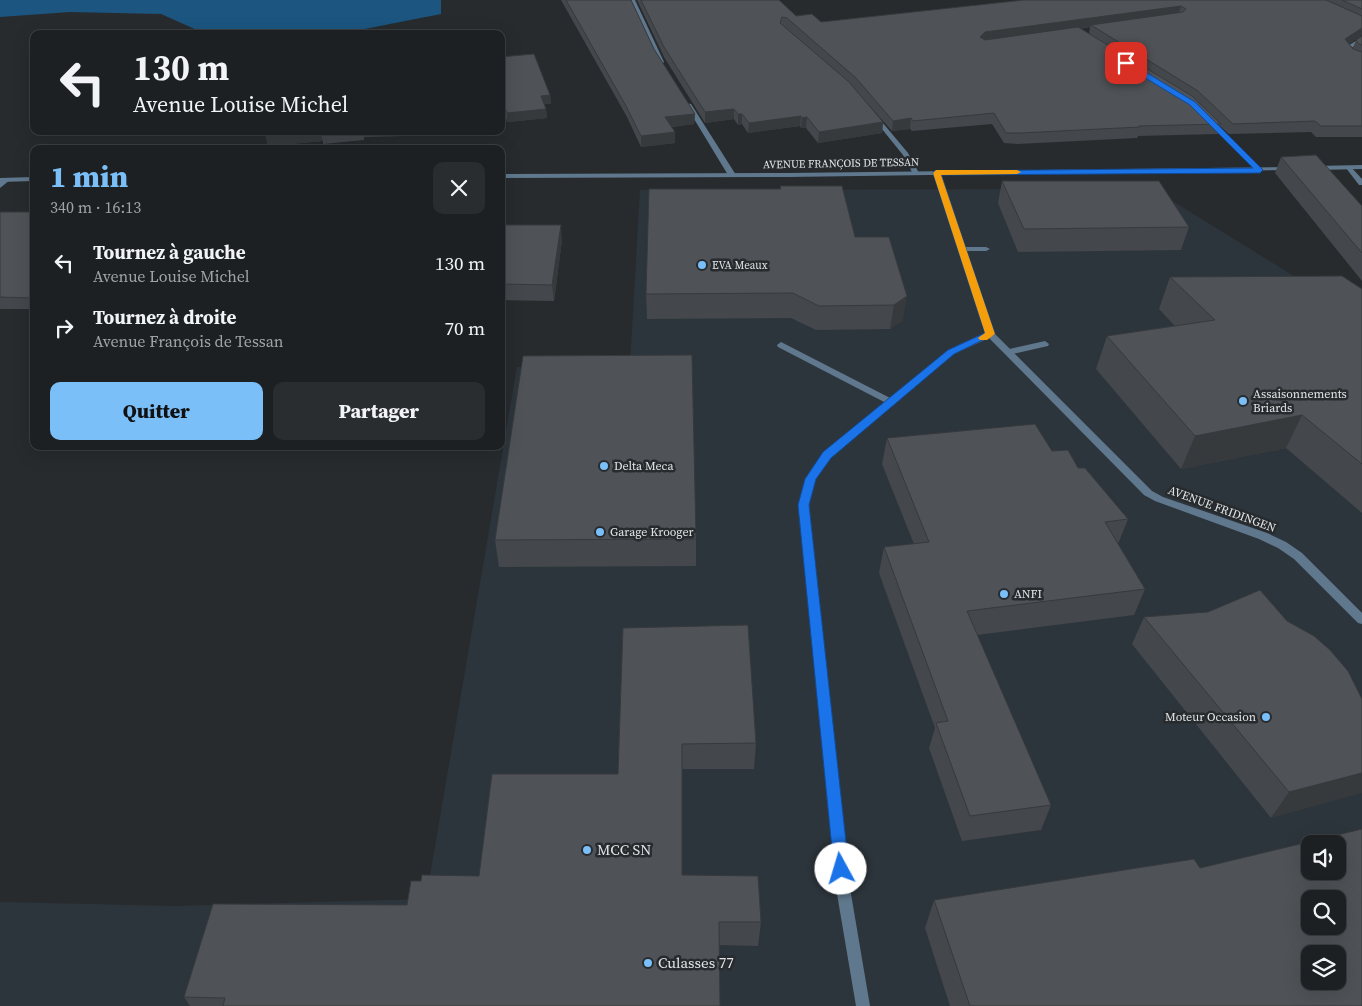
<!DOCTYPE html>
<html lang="fr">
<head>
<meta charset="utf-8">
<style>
	:root { --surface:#1d2022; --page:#2a2d2f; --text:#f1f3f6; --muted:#a0a3a5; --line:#3b3e40; --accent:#7abff8 }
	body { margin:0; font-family:"Source Serif 4",serif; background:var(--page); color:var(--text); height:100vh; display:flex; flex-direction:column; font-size:19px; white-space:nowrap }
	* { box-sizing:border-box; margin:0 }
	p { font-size:16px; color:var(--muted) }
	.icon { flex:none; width:28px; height:28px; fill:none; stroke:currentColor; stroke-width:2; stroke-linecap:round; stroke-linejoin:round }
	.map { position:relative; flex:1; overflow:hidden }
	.drawer { position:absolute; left:30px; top:145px; width:475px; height:305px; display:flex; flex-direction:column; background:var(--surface); border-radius:10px; box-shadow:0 5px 20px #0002,0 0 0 1px var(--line) }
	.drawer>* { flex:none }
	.banner { position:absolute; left:30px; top:30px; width:475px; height:105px; border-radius:10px; box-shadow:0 5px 20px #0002,0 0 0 1px var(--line); background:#1d2022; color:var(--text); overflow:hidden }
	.fabs { position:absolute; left:1301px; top:835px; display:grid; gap:10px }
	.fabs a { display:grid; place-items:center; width:45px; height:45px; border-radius:10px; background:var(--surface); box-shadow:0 5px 20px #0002,0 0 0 1px var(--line); font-size:25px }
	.pin { position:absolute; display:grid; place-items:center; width:42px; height:42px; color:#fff; margin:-21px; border-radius:10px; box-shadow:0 2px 8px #0006 }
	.me { position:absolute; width:55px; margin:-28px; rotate:354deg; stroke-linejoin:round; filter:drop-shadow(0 0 4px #0008) }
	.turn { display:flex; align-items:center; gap:18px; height:105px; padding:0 20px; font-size:22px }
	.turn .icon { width:65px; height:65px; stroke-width:2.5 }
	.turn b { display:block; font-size:35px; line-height:42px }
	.round { display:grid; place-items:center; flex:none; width:52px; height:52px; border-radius:10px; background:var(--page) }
	.summary { display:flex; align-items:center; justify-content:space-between; height:85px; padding:0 20px }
	h1 { font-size:30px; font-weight:800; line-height:38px; color:var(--accent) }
	.action { display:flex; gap:10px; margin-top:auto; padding:10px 20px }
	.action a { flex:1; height:58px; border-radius:10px; background:var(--accent); color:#111; font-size:20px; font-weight:800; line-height:58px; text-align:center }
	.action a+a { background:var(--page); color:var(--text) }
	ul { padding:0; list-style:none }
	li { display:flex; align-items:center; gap:15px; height:65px; padding:0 20px }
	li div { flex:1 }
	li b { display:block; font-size:19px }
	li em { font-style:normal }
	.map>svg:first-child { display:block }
	.built { fill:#2d353c; fill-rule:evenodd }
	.green { fill:#1b5580 }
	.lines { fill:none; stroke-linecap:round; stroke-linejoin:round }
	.service { fill:#60788d; fill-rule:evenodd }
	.minor { fill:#60788d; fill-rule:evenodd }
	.tertiary { fill:#60788d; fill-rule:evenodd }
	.wall { fill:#44474b; fill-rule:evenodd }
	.shaded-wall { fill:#373a3d }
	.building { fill:#4f5357; stroke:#373a3d; fill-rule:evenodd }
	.route { fill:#1a73e8; stroke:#114b97 }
	.slow { fill:#f59e0b }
	.poi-dot { fill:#7abff8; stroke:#272b2e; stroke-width:2 }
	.labels { text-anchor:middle; stroke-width:5; stroke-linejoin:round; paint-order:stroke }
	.far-street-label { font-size:11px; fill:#e2e5e7; stroke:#272b2e }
	.far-poi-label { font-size:11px; fill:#e2e5e7; stroke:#272b2e; text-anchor:start }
	.poi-label { font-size:12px; fill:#e2e5e7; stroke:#272b2e; text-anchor:start }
	.street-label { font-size:12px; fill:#e2e5e7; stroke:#272b2e }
	.near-poi-label { font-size:15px; fill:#e2e5e7; stroke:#272b2e; text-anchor:start }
</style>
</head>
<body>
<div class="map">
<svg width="1362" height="1006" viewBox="0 0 1362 1006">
	<rect width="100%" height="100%" fill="#272b2e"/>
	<!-- built -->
	<path class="built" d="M1153 189 1362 318V1006H0V902L174 906 426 899 517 367 630 365 640 190ZM1310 844H1338V871H1310ZM1310 899H1338V926H1310ZM1310 954H1338V981H1310Z"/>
	<!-- green -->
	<path class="green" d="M0 0H441V14L339 34H206L161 14 70 12 0 17Z"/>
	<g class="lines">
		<!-- service -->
		<g class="service">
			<path d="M873 116H877L908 153 919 173 917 174H913L903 155 873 118Z"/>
			<path d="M1346 166H1350L1362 179V185H1359L1346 168Z"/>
			<path d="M4 179 10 180 0 188V182Z"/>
			<path d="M959 247H986L990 249 986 251H959Z"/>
			<path d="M1045 341 1049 344 1048 346 1008 355 1004 352 1005 350Z"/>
			<path d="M781 342 894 400 896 402 894 404H888L778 347 777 345Z"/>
		</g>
		<!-- minor -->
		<g class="minor">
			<path d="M629 0H635L664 62 663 63 658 62Z"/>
			<path d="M1362 37V42L1349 49 1354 55 1362 58V62L1350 57 1343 49Z"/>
			<path d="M686 103 691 104 736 175 734 176 728 175 685 104Z"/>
			<path d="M1208 121H1212L1262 169V171H1258L1208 123Z"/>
			<path d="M935 172 941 173 994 333 1152 491 1163 497 1267 533 1286 542 1302 553 1362 613V624L1358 623 1294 559 1278 548 1259 539 1155 501 1144 495 989 338 954 354 830 457 815 479 809 505 850 888 870 1006H856L836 888 799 505 805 479 824 453 948 350 985 333 933 173Z"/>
		</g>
		<!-- tertiary -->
		<g class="tertiary">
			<path d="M1362 165V169L1316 170 1313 168 1316 166Z"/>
			<path d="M1289 167 1292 169 1291 170 788 177 501 178V174L788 173Z"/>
			<path d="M34 177V181L0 182V178Z"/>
		</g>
	</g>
	<!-- wall -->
	<g class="wall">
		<path d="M561 0H631L654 49 695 114 694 124 672 127 675 132V143L641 147 627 117Z"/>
		<path d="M637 0H779L796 16 821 22 1024 0H1362V35L1349 44 1353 48 1356 40 1362 36V137H1316L1311 132 1229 134 1220 126 1218 134 1138 136 1137 138 1018 144 1004 143 992 124 912 131 910 129 892 131 851 85 883 122 882 133 818 143 806 128H801L800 126 748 133 742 124 738 125 734 119 705 123 664 57ZM1090 27 1089 34 1080 29Z"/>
		<path d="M501 57 550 95 551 104H544L546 109 547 118 507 122 501 103Z"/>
		<path d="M265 131H446L445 135 364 137V140L323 144V141L268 146Z"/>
		<path d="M1281 157 1362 206V281L1275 173Z"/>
		<path d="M1002 181 1189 227 1181 250 1018 252 998 203Z"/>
		<path d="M780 186 855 237 903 320 890 329 816 330 791 318 647 319 646 294 780 189Z"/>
		<rect x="0" y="212" width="34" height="97"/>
		<path d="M501 225 562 240 554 301 501 300Z"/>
		<path d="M1170 277 1362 289V513L1286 448 1181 469 1096 369 1107 336 1175 326 1159 309Z"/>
		<path d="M887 438 1052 451 1078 468 1128 519 1118 544 1145 589 1134 615 977 635 1051 805 1041 830 962 841 929 748 935 728 879 573 884 547 914 544 882 464Z"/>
		<path d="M696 539V566L499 567 495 540Z"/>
		<path d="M1144 617 1287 621 1361 697 1271 818 1132 644Z"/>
		<path d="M623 628 756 743 754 769H682V875L761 922 758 946 719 945 720 1006H190L184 997 407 905 421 881 479 876 618 774Z"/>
		<path d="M1200 868 1362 1006H950L925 928 934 900Z"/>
	</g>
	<!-- shaded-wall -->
	<g class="shaded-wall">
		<path d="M1181 6 1178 15 1091 25 1090 27 983 42 980 37 985 32Z"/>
		<path d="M1362 28V35L1341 49 1345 39Z"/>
		<path d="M550 95 551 104H542L541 96Z"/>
		<path d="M546 109 547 118 507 122V113Z"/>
		<path d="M734 109V119L705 123V112Z"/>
		<path d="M695 114 694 124 665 128V117Z"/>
		<path d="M738 114H742V124L738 125Z"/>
		<path d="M801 116 800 126 748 133 749 123Z"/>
		<path d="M807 117 806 128H801L802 118Z"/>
		<path d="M911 118 910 129 892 131 893 121Z"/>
		<path d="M883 122 882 133 818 143 819 132Z"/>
		<path d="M294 131H321L320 132 323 141 268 146 265 134Z"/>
		<path d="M675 132V143L641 147V136Z"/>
		<path d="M502 198 504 213 501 225V203Z"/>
		<path d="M561 225 562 240 554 301 552 285Z"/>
		<path d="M907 296 903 320 890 329 894 305Z"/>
		<path d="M1302 415 1286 448 1181 469 1195 436Z"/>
		<path d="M1362 773V793L1271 818 1289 792Z"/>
	</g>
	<!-- building -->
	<g class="building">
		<path d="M566 0H631L654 49 695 114 665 117 675 132 641 136 626 106Z"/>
		<path d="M641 0H779L796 16 812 14 821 22 1024 0H1326L1362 16V28L1345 39 1353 49 1362 52V126H1321L1315 121 1233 124 1198 91 1091 25 1183 12 1186 9 1181 6 985 32 980 37 985 40 1078 27 1192 96 1221 124 1139 126 1140 127 1020 133H1006L994 113 913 121 911 118 893 121 856 78 787 18 782 17 780 23 849 82 883 122 819 132 807 117 802 118 801 116 749 123 742 114H738L734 109 705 112 664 47Z"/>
		<path d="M1342 0H1362V9Z"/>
		<path d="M1362 36V45L1359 44 1356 40Z"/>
		<path d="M534 54 550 95 541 96 546 109 507 113 501 98V57Z"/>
		<path d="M265 131H294L265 134Z"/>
		<path d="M1316 155 1362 206V253L1281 157Z"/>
		<path d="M1002 181H1159L1189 227 1024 229Z"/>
		<path d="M780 186H842L855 237H889L907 296 894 305 819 306 793 293 646 294 649 189H781Z"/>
		<path d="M0 212H34V298L0 297Z"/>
		<path d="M501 225H561L552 285 501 284Z"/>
		<path d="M1342 276 1362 289V464L1302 415 1195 436 1107 336 1215 320 1170 277Z"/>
		<path d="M692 355 696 539 495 540 523 356Z"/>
		<path d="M1035 424 1052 451 1068 450 1078 468H1085L1128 519 1105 522 1145 589 967 611 1051 805 970 816 936 723 948 721 884 547 929 542 887 438Z"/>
		<path d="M1260 590 1287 621 1314 636 1330 650 1348 671 1362 699V773L1289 792 1144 617 1208 612Z"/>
		<path d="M748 625 756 743 682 744V875L758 876 761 922H719L720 1006H223L225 998 184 997 213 904 407 905 411 881H421L422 875 479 876 492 774H618L623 628Z"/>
		<path d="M1362 829V1006H970L934 900 1194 859 1200 868ZM1310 844H1338V871H1310ZM1310 899H1338V926H1310ZM1310 954H1338V981H1310Z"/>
	</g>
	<!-- route -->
	<path class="route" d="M1124 62H1129L1195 102 1263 170 1260 173 941 175 995 334 954 354 831 458 816 479 809 505 849 869 846 874 841 876 836 874 834 869 798 505 805 479 823 452 948 350 985 333 933 173 934 171 1253 168 1190 105 1124 65Z"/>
	<!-- slow -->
	<path class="slow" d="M936 170H1017L1021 172 1017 174 941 175 995 334 987 340H980L978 338 985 333 933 173Z"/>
	<!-- markers -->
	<g class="poi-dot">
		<circle cx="702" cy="265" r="5"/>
		<circle cx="1243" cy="401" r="5"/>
		<circle cx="604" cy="466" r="5"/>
		<circle cx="600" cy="532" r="5"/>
		<circle cx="1004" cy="594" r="5"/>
		<circle cx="1266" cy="717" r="5"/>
		<circle cx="587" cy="850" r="5"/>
		<circle cx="648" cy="963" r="5"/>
	</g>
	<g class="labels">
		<!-- far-street labels -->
		<g class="far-street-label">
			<text transform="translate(841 163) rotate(-1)" y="4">AVENUE FRANÇOIS DE TESSAN</text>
		</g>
		<!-- far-poi labels -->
		<g class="far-poi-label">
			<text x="712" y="269">EVA Meaux</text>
		</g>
		<!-- poi labels -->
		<g class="poi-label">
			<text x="1253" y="398">Assaisonnements<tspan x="1253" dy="14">Briards</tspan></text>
			<text x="614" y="470">Delta Meca</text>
			<text x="610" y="536">Garage Krooger</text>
			<text x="1014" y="598">ANFI</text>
			<text x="1256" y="721" text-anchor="end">Moteur Occasion</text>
		</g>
		<!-- street labels -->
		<g class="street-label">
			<text transform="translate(1222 509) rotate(20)" y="4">AVENUE FRIDINGEN</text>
		</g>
		<!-- near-poi labels -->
		<g class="near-poi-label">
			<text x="597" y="855">MCC SN</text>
			<text x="658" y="968">Culasses 77</text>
		</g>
	</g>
</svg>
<div class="fabs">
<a><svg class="icon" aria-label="sound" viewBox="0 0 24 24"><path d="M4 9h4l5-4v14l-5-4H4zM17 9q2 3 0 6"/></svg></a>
<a><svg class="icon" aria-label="search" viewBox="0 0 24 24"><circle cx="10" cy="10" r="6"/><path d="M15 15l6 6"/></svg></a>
<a><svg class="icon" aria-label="layers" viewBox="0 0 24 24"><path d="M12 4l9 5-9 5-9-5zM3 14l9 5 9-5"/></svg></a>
</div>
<div class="pin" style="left:1126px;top:63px;background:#d93025"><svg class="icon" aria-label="arrive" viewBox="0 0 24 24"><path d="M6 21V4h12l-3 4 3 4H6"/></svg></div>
<svg class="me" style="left:841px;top:869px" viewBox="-20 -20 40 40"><circle r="19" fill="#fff"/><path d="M0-13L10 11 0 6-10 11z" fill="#1a73e8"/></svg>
<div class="banner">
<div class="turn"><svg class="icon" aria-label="left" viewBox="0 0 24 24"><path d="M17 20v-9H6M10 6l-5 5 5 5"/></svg><div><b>130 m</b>Avenue Louise Michel</div></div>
</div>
<section class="drawer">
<div class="summary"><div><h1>1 min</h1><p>340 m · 16:13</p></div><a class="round"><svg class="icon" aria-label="close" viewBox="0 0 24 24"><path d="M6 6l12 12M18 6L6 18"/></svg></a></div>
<ul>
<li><svg class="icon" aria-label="left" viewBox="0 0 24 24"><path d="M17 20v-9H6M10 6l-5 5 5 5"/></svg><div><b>Tournez à gauche</b><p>Avenue Louise Michel</p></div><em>130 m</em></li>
<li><svg class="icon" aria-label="right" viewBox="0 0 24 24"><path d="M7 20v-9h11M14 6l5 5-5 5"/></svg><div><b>Tournez à droite</b><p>Avenue François de Tessan</p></div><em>70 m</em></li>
</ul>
<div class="action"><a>Quitter</a><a>Partager</a></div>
</section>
</div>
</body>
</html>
